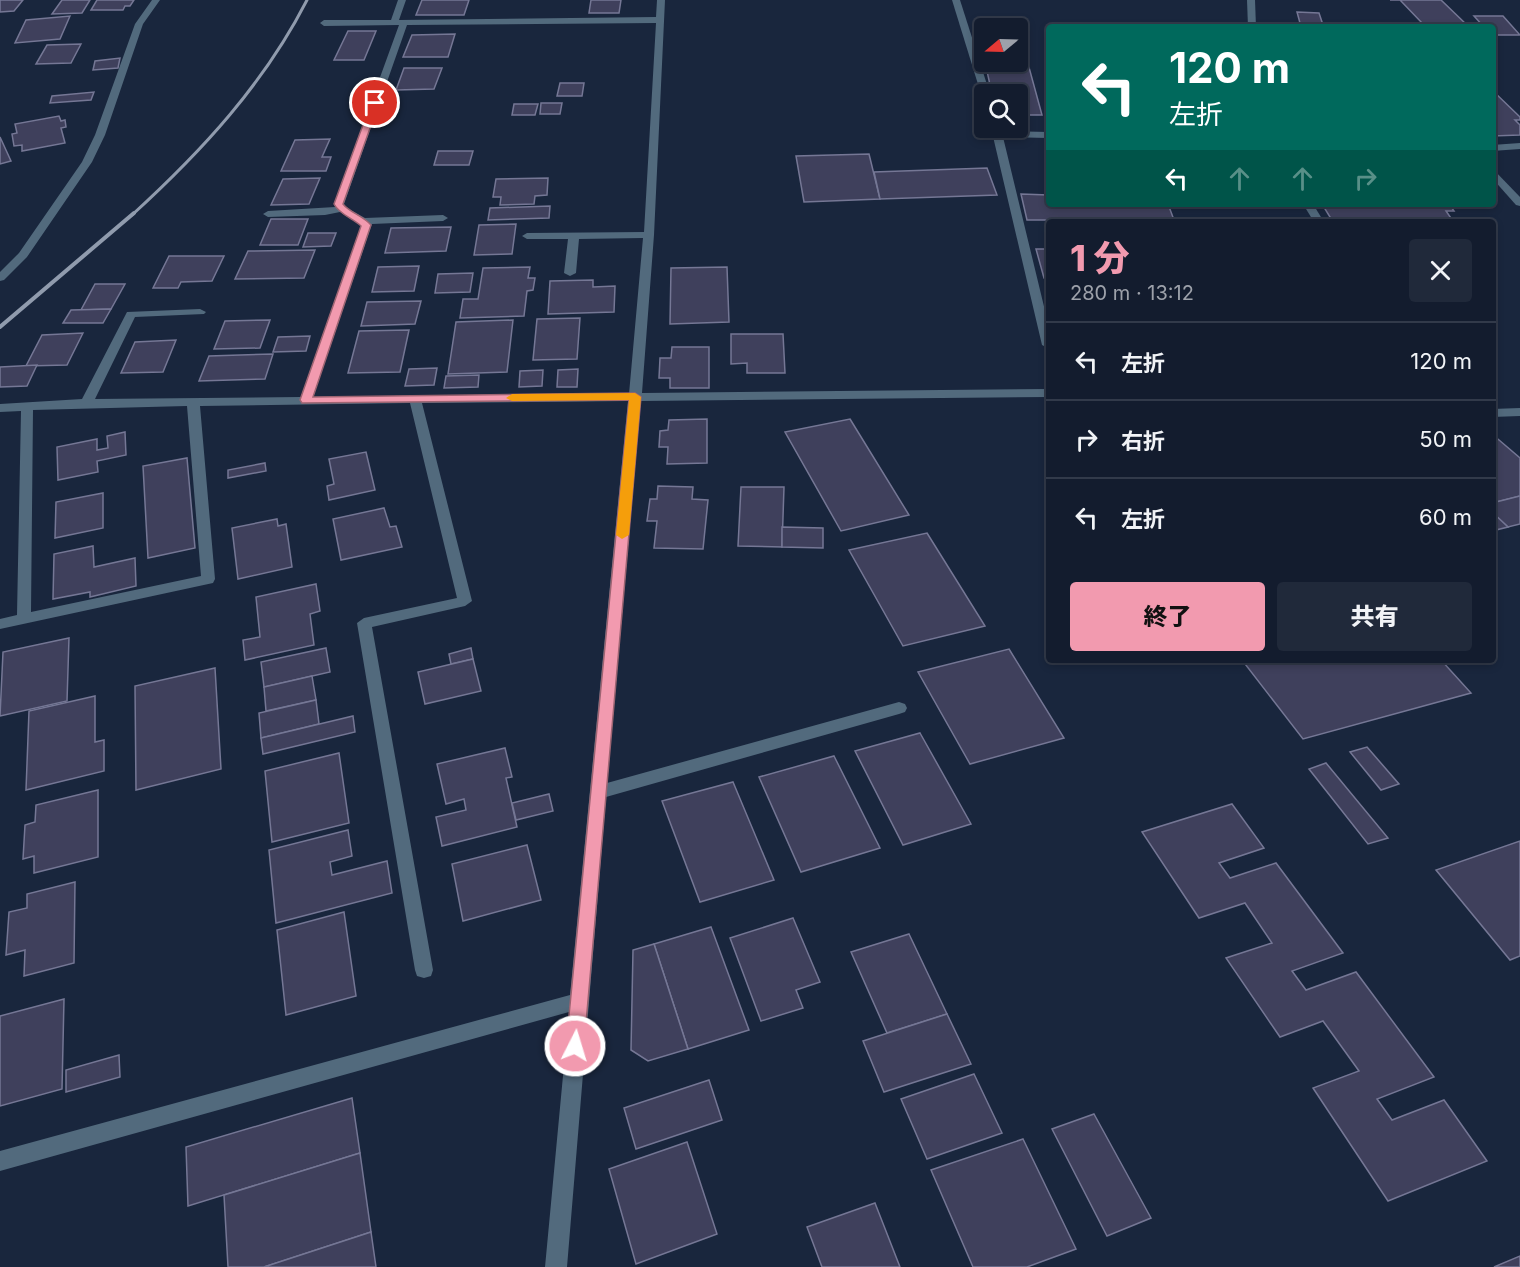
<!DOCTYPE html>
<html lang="ja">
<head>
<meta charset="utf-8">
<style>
	:root { --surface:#131c2e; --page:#20293a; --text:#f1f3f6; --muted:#9da1aa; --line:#323a4a; --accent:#f29aaf }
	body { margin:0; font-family:Inter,"Noto Sans JP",sans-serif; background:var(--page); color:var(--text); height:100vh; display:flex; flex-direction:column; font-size:22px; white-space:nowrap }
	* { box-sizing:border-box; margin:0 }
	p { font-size:20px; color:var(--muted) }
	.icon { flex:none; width:33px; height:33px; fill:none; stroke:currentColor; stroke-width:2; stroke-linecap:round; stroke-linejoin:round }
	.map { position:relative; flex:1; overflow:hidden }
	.details { position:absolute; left:1046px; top:219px; width:450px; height:444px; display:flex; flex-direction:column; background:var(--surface); border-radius:6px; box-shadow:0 3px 9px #0003,0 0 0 2px var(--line) }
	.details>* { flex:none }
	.top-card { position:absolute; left:1046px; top:24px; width:450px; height:183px; border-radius:6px; box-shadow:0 3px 9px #0003,0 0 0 2px var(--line); background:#00695c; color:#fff; overflow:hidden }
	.needle { width:39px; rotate:251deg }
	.fabs { position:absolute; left:974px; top:18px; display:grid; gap:12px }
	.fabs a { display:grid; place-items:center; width:54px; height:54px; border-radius:6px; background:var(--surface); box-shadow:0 3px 9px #0003,0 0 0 2px var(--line); font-size:30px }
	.pin { position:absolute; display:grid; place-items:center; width:51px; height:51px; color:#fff; margin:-26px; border:3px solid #fff; border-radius:50%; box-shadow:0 2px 6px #0007 }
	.me { position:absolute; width:66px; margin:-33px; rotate:5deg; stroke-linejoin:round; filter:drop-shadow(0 0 4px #0008) }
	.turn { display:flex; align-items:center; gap:21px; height:126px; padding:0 24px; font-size:27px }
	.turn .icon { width:78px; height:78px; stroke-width:2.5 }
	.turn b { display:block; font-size:42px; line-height:51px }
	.lanes { display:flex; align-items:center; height:57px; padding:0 24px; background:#0003; justify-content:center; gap:30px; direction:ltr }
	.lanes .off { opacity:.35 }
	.round { display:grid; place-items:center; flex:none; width:63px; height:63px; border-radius:6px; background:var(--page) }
	.headline { display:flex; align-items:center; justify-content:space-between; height:102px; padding:0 24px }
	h1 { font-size:36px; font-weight:800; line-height:45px; color:var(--accent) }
	.primary-button { display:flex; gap:12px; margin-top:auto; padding:12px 24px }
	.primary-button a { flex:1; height:69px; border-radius:6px; background:var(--accent); color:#111; font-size:24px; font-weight:800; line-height:69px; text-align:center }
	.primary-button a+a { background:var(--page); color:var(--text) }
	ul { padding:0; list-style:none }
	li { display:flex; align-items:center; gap:18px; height:78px; padding:0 24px; border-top:2px solid var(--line) }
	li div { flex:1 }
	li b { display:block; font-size:22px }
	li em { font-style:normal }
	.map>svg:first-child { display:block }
	.building { fill:#3f405c; stroke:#757795; stroke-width:1.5 }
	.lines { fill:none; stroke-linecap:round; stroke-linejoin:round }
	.minor { fill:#526a7d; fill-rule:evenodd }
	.rail-far1 { stroke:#909bad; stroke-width:3 }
	.rail { stroke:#909bad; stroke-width:4 }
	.route { fill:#f29aaf; stroke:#9d6472; stroke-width:1.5 }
	.slow { fill:#f59e0b }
</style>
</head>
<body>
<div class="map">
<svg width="1520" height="1267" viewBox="0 0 1520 1267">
	<rect width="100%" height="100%" fill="#19263d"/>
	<!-- building -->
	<g class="building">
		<path d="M0 0H23L14 11 0 12Z"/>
		<path d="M62 0H90L82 13 52 14Z"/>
		<path d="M97 0H134L130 6H125L123 10H91Z"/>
		<path d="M422 0H469L464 15H416Z"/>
		<path d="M591 0H621L619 13H589Z"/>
		<path d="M1390 0H1441L1468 26 1407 27 1404 23H1422L1400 0Z"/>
		<path d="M1297 12 1319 13 1323 25 1300 23Z"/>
		<path d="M70 16 60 39 15 43 26 20Z"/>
		<path d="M1474 16H1503L1520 35H1492V27H1484Z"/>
		<path d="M348 31H376L364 60H334Z"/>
		<path d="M455 34 448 57H403L412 35Z"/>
		<path d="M81 44 71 63 36 64 47 45Z"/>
		<path d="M120 58 118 68 93 70 95 61Z"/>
		<path d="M1017 60H1027L1042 115H1017V94H992L985 62Z"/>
		<path d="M404 68H442L434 89 396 90Z"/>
		<path d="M560 83H584L582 96H557Z"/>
		<path d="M1492 90 1520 117V120H1515L1520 125V135L1492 136Z"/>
		<path d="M94 92 91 100 50 103 52 96Z"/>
		<path d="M541 103H562L560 114H540Z"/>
		<path d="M514 104H538L535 115H512Z"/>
		<path d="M59 116 61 121 65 120 66 127 61 128 65 143 22 151V145L14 146 12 134 17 133 15 124Z"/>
		<path d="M0 137 11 161 0 164Z"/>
		<path d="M330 139 322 157H331L326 171H281L295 140Z"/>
		<path d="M438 151H473L469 165H434Z"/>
		<path d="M869 154 880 199 804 202 796 156Z"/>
		<path d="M987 168 997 195 880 199 874 172Z"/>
		<path d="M320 178 309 204 271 205 283 179Z"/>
		<path d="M548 178 547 195 535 196 534 204 500 205 501 197H493L496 179Z"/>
		<path d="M1021 194 1048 195V204H1168L1174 220H1027Z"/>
		<path d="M1322 204H1449L1454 211H1446L1453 221 1333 222Z"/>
		<path d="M550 206 549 218 488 220 490 208Z"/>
		<path d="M271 219H308L298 245H260Z"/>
		<path d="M1181 220H1232L1233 222H1182Z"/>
		<path d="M516 224 512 254 474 255 479 225Z"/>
		<path d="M451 227 446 251 385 253 391 228Z"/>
		<path d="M308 233H336L331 246 303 247Z"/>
		<path d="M1036 249H1048V278H1044Z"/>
		<path d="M315 250 304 278 235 279 248 251Z"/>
		<path d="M169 256H224L212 281 181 282 178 288H153Z"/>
		<path d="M419 266 414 291 372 292 378 267Z"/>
		<path d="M530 267 528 278H535L533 290 527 291 524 316 460 318 463 299H478L483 268Z"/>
		<path d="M727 267 729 322 670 324 671 268Z"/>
		<path d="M473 273 470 292 435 293 438 274Z"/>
		<path d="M593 280V287L615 286 614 312 548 314 550 281Z"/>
		<path d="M95 284H125L111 309 81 310Z"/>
		<path d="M421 301 415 324 361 326 367 302Z"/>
		<path d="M111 309 103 323H63L71 310Z"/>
		<path d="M580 318 577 359 533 360 537 319Z"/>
		<path d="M270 320 260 348 214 349 225 321Z"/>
		<path d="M513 320 507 372 448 374 456 322Z"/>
		<path d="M409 330 400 372 348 373 359 331Z"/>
		<path d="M83 333 67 365 26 366 42 335Z"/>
		<path d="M731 334H783L785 373H747V363L731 364Z"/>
		<path d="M310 336 306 351 273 352 278 337Z"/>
		<path d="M176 340 163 372 121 373 135 342Z"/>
		<path d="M672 347H709V388H670V378H659L660 358H671Z"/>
		<path d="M273 354 265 379 199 381 209 356Z"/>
		<path d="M37 365 27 386 0 387V367Z"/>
		<path d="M437 368 434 385 405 386 409 369Z"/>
		<path d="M578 369 577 387H557L558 370Z"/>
		<path d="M543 370 542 386 519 387 520 371Z"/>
		<path d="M479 375 478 387 444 388 446 376Z"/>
		<path d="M707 419V463L667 464 668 447H659L660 431 668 430 669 420Z"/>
		<path d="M850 419 909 515 841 531 785 432Z"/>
		<path d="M125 432 126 455 97 461 98 472 58 480 57 447 97 439V450L108 448 107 436Z"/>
		<path d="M1492 434 1520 458V496L1492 503Z"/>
		<path d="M366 452 375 490 329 500 327 486 334 484 329 459Z"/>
		<path d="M187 458 195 548 148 558 143 466Z"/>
		<path d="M265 463 266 471 228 478V470Z"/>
		<path d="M658 486 693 487 692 499 708 500 703 549 654 548 657 521H647L650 499H657Z"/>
		<path d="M741 487H784L782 547 738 546Z"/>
		<path d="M103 493V528L55 538 56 502Z"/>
		<path d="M1520 496V524L1508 527 1492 512V503Z"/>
		<path d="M384 508 390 527 396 526 402 547 341 560 333 519Z"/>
		<path d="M1492 512 1508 527 1492 531Z"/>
		<path d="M277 519 278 526 286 524 292 567 238 579 232 528Z"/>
		<path d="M782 527 823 528V548L782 547Z"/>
		<path d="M927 533 985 626 903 646 849 550Z"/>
		<path d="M93 546 94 567 135 558 136 586 90 597V592L53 599 54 554Z"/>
		<path d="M316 584 320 611 310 614 314 645 245 660 243 640 260 637 256 597Z"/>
		<path d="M69 638 67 701 0 716 3 652Z"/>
		<path d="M326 648 330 672 264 687 261 662Z"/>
		<path d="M471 648 473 659 451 664 449 654Z"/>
		<path d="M1009 649 1064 738 970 764 918 672Z"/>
		<path d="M473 659 481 691 425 704 418 672Z"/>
		<path d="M1242 660H1441L1471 693 1303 739Z"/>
		<path d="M215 668 221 769 136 790 135 686Z"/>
		<path d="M312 676 316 700 266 711 264 687Z"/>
		<path d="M95 696V742L104 740V771L26 790 29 711Z"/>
		<path d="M316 700 319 724 261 738 259 713Z"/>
		<path d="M353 716 355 732 263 754 261 738Z"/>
		<path d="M920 733 971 824 903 845 855 751Z"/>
		<path d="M1367 747 1399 784 1381 790 1350 752Z"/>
		<path d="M505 748 512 777 506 778 517 827 442 846 436 817 466 810 464 799 446 804 437 764Z"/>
		<path d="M339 753 349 823 272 842 265 771Z"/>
		<path d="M834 756 880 848 801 872 759 777Z"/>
		<path d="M1326 763 1388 838 1368 844 1309 769Z"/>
		<path d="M733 782 774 880 700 902 662 801Z"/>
		<path d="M98 790V857L34 873V856L23 859 25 825 35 822 36 805Z"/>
		<path d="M549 794 553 811 516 820 512 803Z"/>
		<path d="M1232 804 1264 848 1219 863 1230 878 1276 863 1343 953 1292 971 1306 990 1356 972 1434 1077 1377 1099 1392 1120 1444 1100 1487 1161 1388 1201 1313 1088 1359 1071 1323 1021 1280 1037 1226 958 1272 943 1245 903 1199 918 1142 832Z"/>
		<path d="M348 830 352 856 330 862 332 875 387 861 392 893 276 923 269 850Z"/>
		<path d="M1520 841V956L1510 960 1436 870Z"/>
		<path d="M527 845 541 900 463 921 452 864Z"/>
		<path d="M75 882 74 963 24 976 25 950 6 955 9 912 27 908V894Z"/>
		<path d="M344 912 356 996 286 1015 277 930Z"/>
		<path d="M793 918 820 982 796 990 803 1008 761 1021 730 938Z"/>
		<path d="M711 927 749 1030 688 1049 654 944Z"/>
		<path d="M909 934 947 1014 887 1033 851 952Z"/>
		<path d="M654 944 688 1049 648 1061 631 1050 633 950Z"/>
		<path d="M64 999 62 1089 0 1106V1016Z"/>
		<path d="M947 1014 971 1064 884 1092 863 1041Z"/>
		<path d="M119 1055 120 1077 66 1092V1070Z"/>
		<path d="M974 1074 1002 1133 927 1159 901 1099Z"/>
		<path d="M709 1080 722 1120 636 1149 624 1108Z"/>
		<path d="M352 1098 360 1153 188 1206 186 1147Z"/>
		<path d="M1094 1114 1151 1218 1107 1236 1052 1129Z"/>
		<path d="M1023 1139 1076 1249 1027 1267H973L931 1170Z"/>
		<path d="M687 1142 717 1234 636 1264 609 1169Z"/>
		<path d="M360 1153 371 1232 264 1267H228L224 1195Z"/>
		<path d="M875 1203 900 1267H822L807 1227Z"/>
		<path d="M371 1232 376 1267H264Z"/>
		<path d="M1520 1256V1267H1494Z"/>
	</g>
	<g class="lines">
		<!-- minor -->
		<g class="minor">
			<path d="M152 0H160L143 24 105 135 92 162 27 257 4 280 0 281V272L19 253 82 162 95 135 135 24Z"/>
			<path d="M398 0H406L399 20 656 17 657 0H665L654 235 642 393 1048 389V397L641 401 607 783 899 702 905 704 907 708 905 712 899 714 606 797 567 1267H545L569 1012 0 1171V1151L570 995 628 401 422 403 472 601 465 606 372 627 433 970 431 976 424 978 417 976 415 970 357 623 364 618 457 598 410 403 200 406 215 579 213 583 0 629V619L17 615 21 411 0 412V404L82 399 127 312 200 309 206 312 204 314 135 317 95 399 301 397 361 226 351 217 340 212 325 215 268 217 263 214 268 211 335 207 334 204 399 25 324 26 320 23 324 20H391ZM656 23 644 232 527 233 522 236 527 239H568L564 273 570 276 576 273 579 239 643 238 629 394 313 397 372 224 443 221 448 218 443 215 365 218 345 207 344 204 407 25ZM187 406 201 576 31 612 33 410Z"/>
			<path d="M952 0H960L990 94 984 96 981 94Z"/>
			<path d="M1247 0H1255L1256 27H1248Z"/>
			<path d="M991 128H1000L1002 131 1048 132V138L1003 137 1048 323V348L1042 345Z"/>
			<path d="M1520 143V149L1492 151V145Z"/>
			<path d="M1492 168 1520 197V206L1516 205 1492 178Z"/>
			<path d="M1303 204H1313L1324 222H1314Z"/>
			<path d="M1520 408V416L1492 417V409Z"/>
		</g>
		<!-- rail-far1 -->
		<path class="rail-far1" d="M132 215C202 151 264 84 307 0"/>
		<!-- rail -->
		<path class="rail" d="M0 327 134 213"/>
	</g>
	<!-- route -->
	<path class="route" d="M375 100 379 103 343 204C349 212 363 216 371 225L313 397 635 393 641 397 584 1046 581 1051 575 1054 569 1051 566 1046 629 400 302 403 300 400 361 226C352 218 339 214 334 204L371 103Z"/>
	<!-- slow -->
	<path class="slow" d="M635 393 641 397 629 535 622 539 616 535 629 400 512 401 506 398 512 394Z"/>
</svg>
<div class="fabs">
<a><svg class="needle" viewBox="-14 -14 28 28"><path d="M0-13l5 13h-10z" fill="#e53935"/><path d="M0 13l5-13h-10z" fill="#9da1aa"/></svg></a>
<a><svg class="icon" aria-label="search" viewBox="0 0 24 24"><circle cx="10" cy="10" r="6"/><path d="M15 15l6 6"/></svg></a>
</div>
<div class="pin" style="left:375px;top:103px;background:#d93025"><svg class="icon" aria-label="arrive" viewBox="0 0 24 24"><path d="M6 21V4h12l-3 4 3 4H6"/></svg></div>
<svg class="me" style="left:575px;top:1046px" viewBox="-20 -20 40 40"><circle r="17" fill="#f29aaf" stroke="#fff" stroke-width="3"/><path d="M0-11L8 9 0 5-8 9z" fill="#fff"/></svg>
<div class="top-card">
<div class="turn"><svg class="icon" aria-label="left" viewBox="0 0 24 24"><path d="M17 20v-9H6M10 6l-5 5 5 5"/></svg><div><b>120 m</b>左折</div></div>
<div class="lanes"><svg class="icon" aria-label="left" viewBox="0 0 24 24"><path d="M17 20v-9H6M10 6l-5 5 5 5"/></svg><svg class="icon off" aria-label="ahead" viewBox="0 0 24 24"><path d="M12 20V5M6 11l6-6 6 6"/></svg><svg class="icon off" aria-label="ahead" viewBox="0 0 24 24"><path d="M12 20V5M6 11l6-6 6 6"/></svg><svg class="icon off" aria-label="right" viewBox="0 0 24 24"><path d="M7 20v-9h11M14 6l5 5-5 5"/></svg></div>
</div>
<section class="details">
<div class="headline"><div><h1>1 分</h1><p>280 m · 13:12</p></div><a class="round"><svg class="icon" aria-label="close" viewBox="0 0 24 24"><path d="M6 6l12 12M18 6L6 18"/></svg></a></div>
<ul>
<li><svg class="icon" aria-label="left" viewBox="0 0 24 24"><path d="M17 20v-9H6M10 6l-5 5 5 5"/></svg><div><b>左折</b></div><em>120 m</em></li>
<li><svg class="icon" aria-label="right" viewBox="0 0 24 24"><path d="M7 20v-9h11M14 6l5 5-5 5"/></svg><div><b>右折</b></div><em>50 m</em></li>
<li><svg class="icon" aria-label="left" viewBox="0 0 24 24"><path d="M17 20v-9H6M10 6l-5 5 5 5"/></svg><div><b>左折</b></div><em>60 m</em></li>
</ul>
<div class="primary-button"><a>終了</a><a>共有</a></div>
</section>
</div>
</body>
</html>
